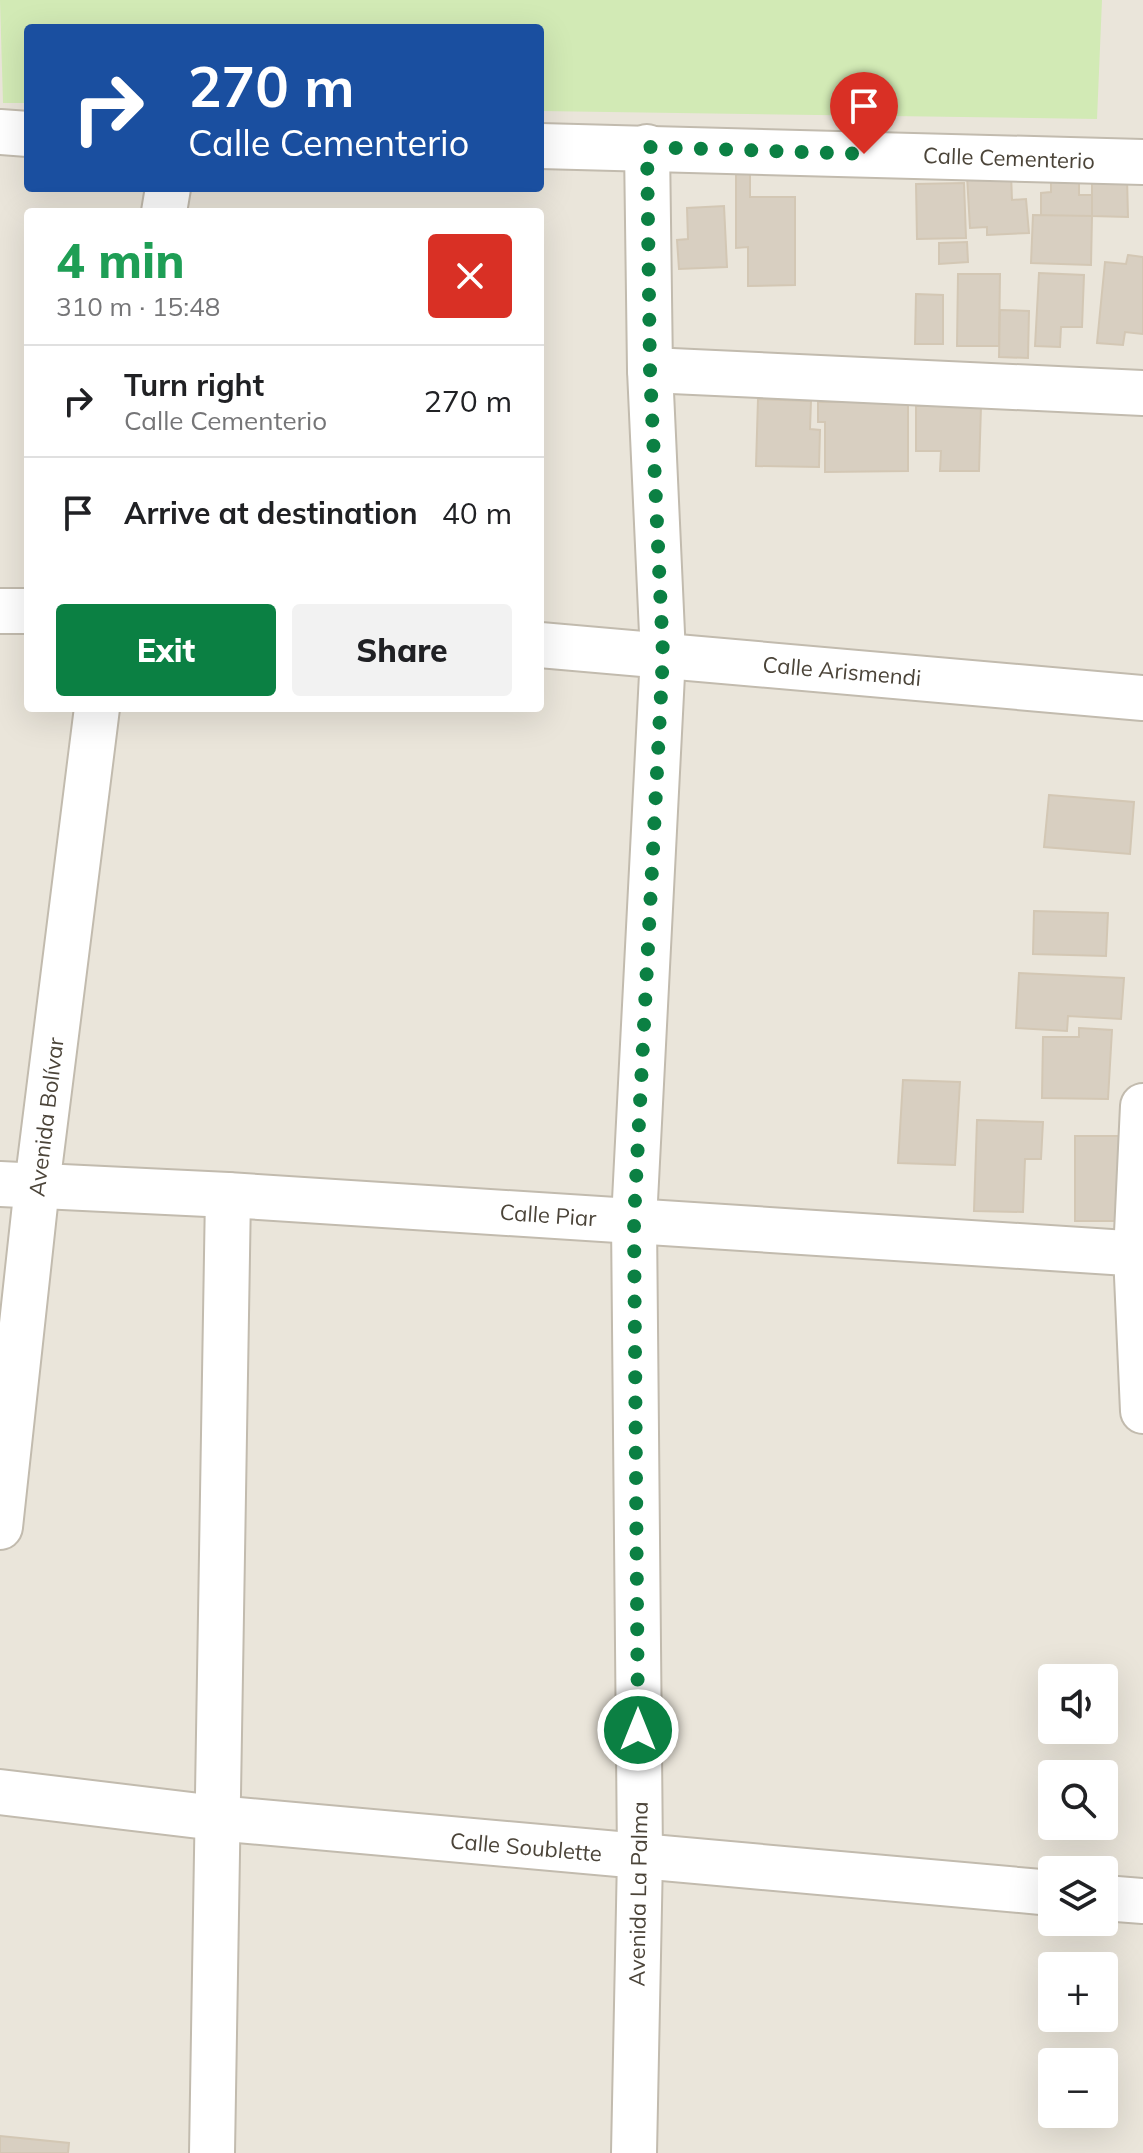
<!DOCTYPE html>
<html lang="en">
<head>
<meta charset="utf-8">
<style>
	:root { --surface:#fff; --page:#f2f2f2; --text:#202124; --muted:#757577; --line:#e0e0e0; --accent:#0b8043 }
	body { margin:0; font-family:Mulish,sans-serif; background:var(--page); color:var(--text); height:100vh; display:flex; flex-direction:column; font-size:30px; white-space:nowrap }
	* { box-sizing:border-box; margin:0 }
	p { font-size:26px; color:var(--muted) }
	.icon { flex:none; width:44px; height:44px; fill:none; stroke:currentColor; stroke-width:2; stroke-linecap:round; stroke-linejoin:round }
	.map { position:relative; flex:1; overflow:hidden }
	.panel { position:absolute; left:24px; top:208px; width:520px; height:504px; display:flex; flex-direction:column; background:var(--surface); border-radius:8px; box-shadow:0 8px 32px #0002 }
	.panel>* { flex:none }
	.guide { position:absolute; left:24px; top:24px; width:520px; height:168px; border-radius:8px; box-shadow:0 8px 32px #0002; background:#1a4fa0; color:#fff; overflow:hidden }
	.tools { position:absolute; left:1038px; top:1664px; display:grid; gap:16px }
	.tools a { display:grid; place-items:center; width:80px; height:80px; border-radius:8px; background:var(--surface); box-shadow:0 8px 32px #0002; font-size:40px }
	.pin { position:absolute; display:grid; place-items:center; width:68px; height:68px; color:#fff; margin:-82px -34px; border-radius:50% 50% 50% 0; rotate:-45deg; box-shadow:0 0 8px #0007 }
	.pin .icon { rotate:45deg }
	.me { position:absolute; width:88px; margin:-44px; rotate:0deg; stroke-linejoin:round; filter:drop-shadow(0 0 6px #0008) }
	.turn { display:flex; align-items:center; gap:28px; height:168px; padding:0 32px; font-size:36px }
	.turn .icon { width:104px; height:104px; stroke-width:2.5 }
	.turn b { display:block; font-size:56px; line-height:68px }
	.round { display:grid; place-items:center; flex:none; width:84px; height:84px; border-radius:8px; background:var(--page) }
	.overview { display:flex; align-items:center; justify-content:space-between; height:136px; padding:0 32px }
	h1 { font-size:48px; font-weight:800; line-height:60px; color:#1e9e55 }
	.button { display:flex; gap:16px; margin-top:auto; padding:16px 32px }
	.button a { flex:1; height:92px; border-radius:8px; background:var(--accent); color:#fff; font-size:32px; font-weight:800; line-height:92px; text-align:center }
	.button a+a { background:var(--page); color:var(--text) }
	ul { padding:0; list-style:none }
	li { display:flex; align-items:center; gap:24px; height:112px; padding:0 32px; border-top:2px solid var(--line) }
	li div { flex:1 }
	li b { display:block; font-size:30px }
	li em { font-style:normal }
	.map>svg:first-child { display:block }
	.residential { fill:#eae5da; fill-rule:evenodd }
	.green { fill:#d2eab5 }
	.building { fill:#d8cfc1; stroke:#d3c7b4; stroke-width:2 }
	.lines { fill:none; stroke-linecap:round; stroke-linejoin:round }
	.minor-casing { stroke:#c2bbae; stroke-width:48 }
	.minor { stroke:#fff; stroke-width:44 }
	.route { stroke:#0b8043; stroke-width:14; stroke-dasharray:0 25.2 }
	.labels { text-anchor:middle; stroke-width:6; stroke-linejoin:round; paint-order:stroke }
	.street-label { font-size:22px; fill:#4b4439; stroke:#fff }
</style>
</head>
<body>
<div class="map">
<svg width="1143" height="2153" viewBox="0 0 1143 2153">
	<rect width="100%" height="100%" fill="#f6f3ec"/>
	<!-- residential -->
	<path class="residential" d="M0 0H1143V2153H0ZM28 28H540V188H28ZM28 212H540V708H28ZM1052 1678H1104V1730H1052ZM1052 1774H1104V1826H1052ZM1052 1870H1104V1922H1052ZM1052 1966H1104V2018H1052ZM1052 2062H1104V2114H1052Z"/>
	<!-- green -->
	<path class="green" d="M0 0H1102L1097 119 540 111V28H28V103H3Z"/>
	<!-- building -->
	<g class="building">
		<path d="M750 173V197H795V285L748 286V247L736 248V174Z"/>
		<path d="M1011 174 1012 200 1026 199 1029 233 987 235V227L970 228 967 176Z"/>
		<path d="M1127 177 1128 217 1092 216V178Z"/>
		<path d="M1051 179H1079V195H1092V216H1041V193L1051 192Z"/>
		<path d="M964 183 966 238 917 239 916 184Z"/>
		<path d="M724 206 727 267 679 269 677 240 688 239 687 208Z"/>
		<path d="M1033 215 1092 216 1091 265 1031 263Z"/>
		<path d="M967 242 968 262 939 264V243Z"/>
		<path d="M1128 255 1143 257V334L1125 332 1123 345 1097 343 1105 262 1126 264Z"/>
		<path d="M1039 273 1084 275 1082 327H1061L1060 347 1035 346Z"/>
		<path d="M958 274H1000L999 346H957Z"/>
		<path d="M916 294 943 295V344H915Z"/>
		<path d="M1000 310 1029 311 1028 358 999 357Z"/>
		<path d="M758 399 811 401 810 429 820 430 819 467 756 466Z"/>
		<path d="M818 402H908V471L825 472V422H818Z"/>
		<path d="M916 406H981L979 471H940L941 451H916Z"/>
		<path d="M1049 795 1134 802 1130 854 1044 847Z"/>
		<path d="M1034 911 1108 913 1106 956 1033 954Z"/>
		<path d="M1019 973 1124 978 1121 1019 1068 1016 1067 1031 1016 1028Z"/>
		<path d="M1079 1028 1112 1030 1108 1099 1042 1098 1043 1037H1079Z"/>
		<path d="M903 1080 960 1082 955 1165 898 1163Z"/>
		<path d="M977 1120 1043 1122 1041 1159H1025L1023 1212 974 1211Z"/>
		<path d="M1075 1136H1120L1119 1221H1075Z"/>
		<path d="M0 2136 69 2143 68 2153H0Z"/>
	</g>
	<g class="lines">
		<defs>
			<g id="minor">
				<path d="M0 132 28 134"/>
				<path d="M540 146 1143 162"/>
				<path d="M164 212 168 188"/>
				<path d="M650 370 1143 393"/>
				<path d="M0 611H28"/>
				<path d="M540 645 1143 698"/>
				<path d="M1143 1106 1136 1254 1143 1411"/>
				<path d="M0 1184 228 1195 1143 1254"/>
				<path d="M0 1527 37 1186 97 708"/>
				<path d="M0 1792 216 1818 1052 1893"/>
				<path d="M1104 1898 1143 1901"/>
				<path d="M212 2153 228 1195"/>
				<path d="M634 2153 640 1857 634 1220 663 655 650 370 647 147"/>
			</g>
		</defs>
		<!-- minor casing -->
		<use href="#minor" class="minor-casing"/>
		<!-- minor -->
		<use href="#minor" class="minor"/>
	</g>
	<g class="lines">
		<!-- route -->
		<path class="route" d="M638 1730 634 1220 663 655 650 370 647 147 864 154"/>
	</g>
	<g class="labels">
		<!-- street labels -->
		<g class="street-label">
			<text transform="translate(1009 158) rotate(2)" y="8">Calle Cementerio</text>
			<text transform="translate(842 671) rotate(5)" y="8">Calle Arismendi</text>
			<text transform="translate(46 1117) rotate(-83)" y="8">Avenida Bolívar</text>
			<text transform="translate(548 1215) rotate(4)" y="8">Calle Piar</text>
			<text transform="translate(526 1847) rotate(5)" y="8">Calle Soublette</text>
			<text transform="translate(638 1894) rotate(-89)" y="8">Avenida La Palma</text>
		</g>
	</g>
</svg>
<div class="tools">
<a><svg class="icon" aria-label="sound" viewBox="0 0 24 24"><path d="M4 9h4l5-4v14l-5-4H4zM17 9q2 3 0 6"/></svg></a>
<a><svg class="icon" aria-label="search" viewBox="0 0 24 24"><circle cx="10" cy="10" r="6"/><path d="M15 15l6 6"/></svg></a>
<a><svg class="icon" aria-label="layers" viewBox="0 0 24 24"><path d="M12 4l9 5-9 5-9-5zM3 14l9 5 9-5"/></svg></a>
<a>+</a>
<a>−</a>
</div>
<div class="pin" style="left:864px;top:154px;background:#d93025"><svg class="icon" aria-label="arrive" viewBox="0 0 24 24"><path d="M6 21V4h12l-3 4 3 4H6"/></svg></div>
<svg class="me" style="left:638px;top:1730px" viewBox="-20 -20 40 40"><circle r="17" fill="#0b8043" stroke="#fff" stroke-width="3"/><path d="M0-11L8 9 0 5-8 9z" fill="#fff"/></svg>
<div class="guide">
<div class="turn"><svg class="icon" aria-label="right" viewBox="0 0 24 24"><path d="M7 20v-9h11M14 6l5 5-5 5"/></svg><div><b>270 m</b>Calle Cementerio</div></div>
</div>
<section class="panel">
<div class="overview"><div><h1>4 min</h1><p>310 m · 15:48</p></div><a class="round" style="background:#d93025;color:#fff"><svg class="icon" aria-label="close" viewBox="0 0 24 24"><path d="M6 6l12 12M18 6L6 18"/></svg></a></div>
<ul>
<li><svg class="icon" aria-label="right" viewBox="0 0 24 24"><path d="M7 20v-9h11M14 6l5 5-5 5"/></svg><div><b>Turn right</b><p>Calle Cementerio</p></div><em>270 m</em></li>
<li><svg class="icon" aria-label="arrive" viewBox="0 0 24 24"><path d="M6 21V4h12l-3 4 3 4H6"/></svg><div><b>Arrive at destination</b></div><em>40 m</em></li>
</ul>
<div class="button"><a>Exit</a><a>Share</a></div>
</section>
</div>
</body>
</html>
